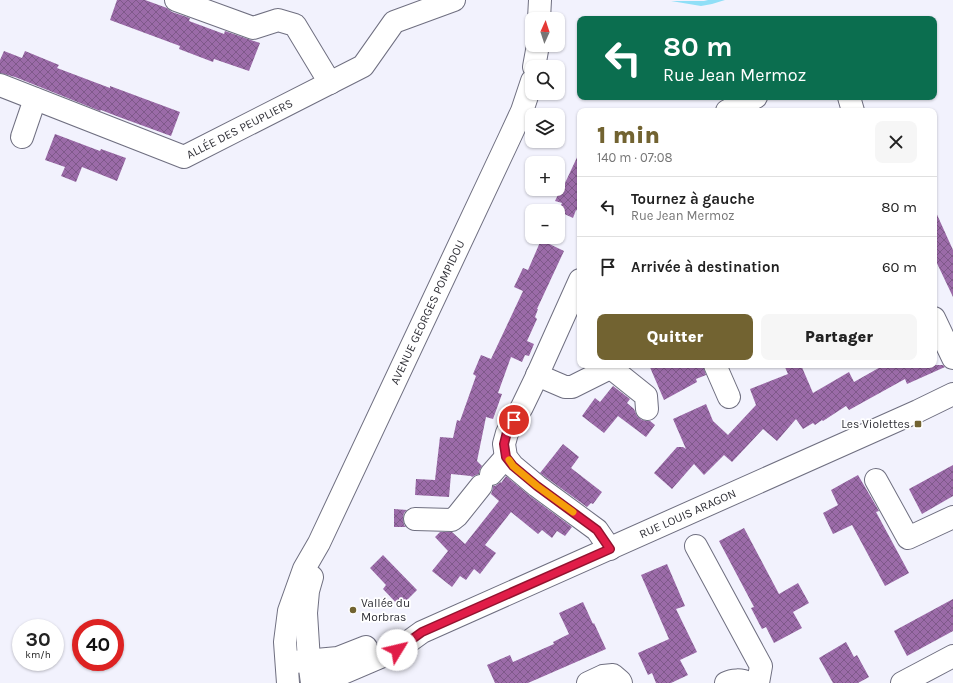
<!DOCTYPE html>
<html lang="fr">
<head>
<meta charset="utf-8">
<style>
	:root { --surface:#fff; --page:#f6f6f6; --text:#222; --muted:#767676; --line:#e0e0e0; --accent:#726331 }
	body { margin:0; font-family:Karla,sans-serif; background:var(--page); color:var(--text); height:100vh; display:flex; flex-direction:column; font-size:15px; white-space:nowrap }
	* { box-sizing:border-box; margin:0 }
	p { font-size:13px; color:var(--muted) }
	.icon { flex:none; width:22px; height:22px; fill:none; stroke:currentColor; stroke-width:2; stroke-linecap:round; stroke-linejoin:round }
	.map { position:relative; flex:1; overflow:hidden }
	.drawer { position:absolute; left:577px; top:108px; width:360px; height:260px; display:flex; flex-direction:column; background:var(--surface); border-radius:8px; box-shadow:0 1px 3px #0004 }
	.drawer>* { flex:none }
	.guide { position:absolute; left:577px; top:16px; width:360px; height:84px; border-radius:8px; box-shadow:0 1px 3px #0004; background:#0b6e4f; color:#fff; overflow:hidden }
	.needle { width:26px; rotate:3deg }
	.buttons { position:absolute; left:525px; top:12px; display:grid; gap:8px }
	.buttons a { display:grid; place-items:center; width:40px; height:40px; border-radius:8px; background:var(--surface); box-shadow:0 1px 3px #0004; font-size:20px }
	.speed { position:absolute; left:12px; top:619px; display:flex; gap:8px; font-size:20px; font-weight:700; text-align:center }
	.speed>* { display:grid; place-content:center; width:52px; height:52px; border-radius:50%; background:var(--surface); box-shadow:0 1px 3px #0004; line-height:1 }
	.speed small { font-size:10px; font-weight:400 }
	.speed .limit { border:6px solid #d22; background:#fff; color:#111 }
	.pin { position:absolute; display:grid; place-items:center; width:34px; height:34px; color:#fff; margin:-17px; border:2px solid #fff; border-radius:50%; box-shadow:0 1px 4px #0007 }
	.me { position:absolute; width:44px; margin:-22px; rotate:54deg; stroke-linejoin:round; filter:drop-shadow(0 0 3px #0008) }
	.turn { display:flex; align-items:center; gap:14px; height:84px; padding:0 20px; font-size:18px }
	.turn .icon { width:52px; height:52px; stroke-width:2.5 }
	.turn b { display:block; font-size:28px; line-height:34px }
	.round { display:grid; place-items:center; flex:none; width:42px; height:42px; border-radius:8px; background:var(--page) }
	.overview { display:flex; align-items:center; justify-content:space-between; height:68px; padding:0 20px }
	h1 { font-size:24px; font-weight:800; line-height:30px; color:var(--accent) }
	.cta { display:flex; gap:8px; margin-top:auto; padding:8px 20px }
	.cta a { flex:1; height:46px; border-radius:8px; background:var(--accent); color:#fff; font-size:16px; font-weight:800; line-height:46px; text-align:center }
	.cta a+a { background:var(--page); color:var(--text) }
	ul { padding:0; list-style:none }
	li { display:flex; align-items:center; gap:12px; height:60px; padding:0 20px; border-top:1px solid var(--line) }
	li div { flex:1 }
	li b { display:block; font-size:15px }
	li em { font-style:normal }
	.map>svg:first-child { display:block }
	.water { fill:#90dff7 }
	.building { fill:url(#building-cross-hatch) }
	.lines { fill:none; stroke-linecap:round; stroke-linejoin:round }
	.minor-casing { stroke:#6f6f80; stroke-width:24 }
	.tertiary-casing { stroke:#6f6f80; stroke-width:24 }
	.minor { stroke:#fff; stroke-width:22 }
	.tertiary { stroke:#fff; stroke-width:22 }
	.route-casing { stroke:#92132f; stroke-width:10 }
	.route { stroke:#e11d48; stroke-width:7 }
	.slow { stroke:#f59e0b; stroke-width:7 }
	.poi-dot { fill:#726331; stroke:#fff; stroke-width:1.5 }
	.labels { text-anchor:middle; stroke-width:3.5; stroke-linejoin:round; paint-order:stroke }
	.street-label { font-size:12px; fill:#323239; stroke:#fff }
	.poi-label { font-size:12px; fill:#323239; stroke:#fff; text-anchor:end }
</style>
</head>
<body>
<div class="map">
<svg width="953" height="683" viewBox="0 0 953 683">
	<defs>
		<pattern id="building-cross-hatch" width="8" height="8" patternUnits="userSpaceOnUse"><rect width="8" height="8" fill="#9b6ba8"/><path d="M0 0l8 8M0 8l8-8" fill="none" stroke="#7f598a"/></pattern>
	</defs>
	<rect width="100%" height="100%" fill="#f2f2fd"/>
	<!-- water -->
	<path class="water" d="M708 0H725L712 4 701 6 671 1H704Z"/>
	<!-- building -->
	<g class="building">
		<path d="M117 0H145L167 8 172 12 190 18 189 21 224 34 225 31 260 43 249 71 214 59 213 62 179 49 180 46 110 20Z"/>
		<path d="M4 51 22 58 25 51 59 65 57 68 110 88V86L180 112 171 136 119 117 101 110 100 111 15 77 0 73V60Z"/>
		<path d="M55 134 100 151 101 149 126 158 117 181 82 167 76 182 61 176 65 167 45 160Z"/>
		<path d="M580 151V212L576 210 573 218 558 211 562 203 555 201 564 182 565 183Z"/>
		<path d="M934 208 953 250V297L934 257Z"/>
		<path d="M541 240 564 251 537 309H538L535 317 537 319 527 341 534 344 529 356 525 355 522 362 511 357 498 393 502 394 493 419 486 417 477 461 482 466 479 471V474L476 475 472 477 471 476 451 474 449 497 415 495 416 479 435 480 440 437 453 438 457 420 460 421 476 376 473 374 481 355 491 359 523 291 514 287 523 268 528 270Z"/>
		<path d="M649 365H703L706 375 696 379 697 382 664 400Z"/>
		<path d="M784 365H801L813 393 849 372 854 382 884 365H943L945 367 907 384 905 379 849 410 846 406 823 421 822 420 815 425 813 423 803 429 796 419 777 441 763 429 732 462 724 455 704 475 694 464 672 489 654 473 677 447H683L686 449 673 419 706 404 713 421 728 435 756 405 750 389 788 374Z"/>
		<path d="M613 386 630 399 627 403 634 409 637 416 642 420 648 421H650L655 425 646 437 618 416 604 433 582 416 595 398 600 402Z"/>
		<path d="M563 444 579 457 571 468 602 492 593 504 591 503 587 507 540 473Z"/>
		<path d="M953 465V496L922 514 909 489Z"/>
		<path d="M858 475 879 511 876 512 909 573 885 586 852 525 833 534 823 513 838 505 831 490Z"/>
		<path d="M506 476 530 496 572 527 565 536 557 531 552 538 542 530 538 534 511 512 485 545 496 553 480 574 474 569 466 580 460 576 452 587 432 571 448 551 435 537 440 532H452L465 544 499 501 491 494 493 488V486H495L501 482V483Z"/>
		<path d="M394 509 407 510 404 513 403 518 404 525 406 527H394Z"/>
		<path d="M744 528 779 594 798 583 809 603 793 612 802 628 774 643 766 627 762 629 751 608 754 607 719 541Z"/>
		<path d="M383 555 417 590 400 607 383 589 386 585 370 568Z"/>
		<path d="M667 564 685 606 676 609 697 652 680 660 688 675 671 683H656L652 673 648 675 638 653 669 639 641 575Z"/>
		<path d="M953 599V631L907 656 894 631Z"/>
		<path d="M583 602 593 624 594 623 606 649 528 683H495L487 665 510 655 513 662 554 644 553 642 569 634 559 613Z"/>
		<path d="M846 642 854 657 857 655 869 677 858 683H833L819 658Z"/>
	</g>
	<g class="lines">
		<defs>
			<g id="minor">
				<path d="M176 0 253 28 278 20 295 25 330 83"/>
				<path id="s1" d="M0 85 184 157 363 66 394 22 454 0"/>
				<path d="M849 97 853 111"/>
				<path d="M727 111 756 97"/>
				<path d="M22 137 35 99"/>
				<path d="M580 280 536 378 522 407 507 433 504 444 506 457 513 466 537 486 597 530 610 549"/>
				<path d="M934 318 953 358"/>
				<path d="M715 365 729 397"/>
				<path d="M611 368 646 396 647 409"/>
				<path d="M537 375 565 387H572L616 365"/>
				<path d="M491 474 506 457"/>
				<path d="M876 480 908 538 953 517"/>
				<path d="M415 519 452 520 457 516 481 486"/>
				<path d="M696 546 761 666 758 683"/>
				<path d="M588 683 603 676 613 675 620 681 621 683"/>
				<path d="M726 683C732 680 741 679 748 683"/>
				<path d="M902 683 953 656"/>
			</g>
			<g id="tertiary">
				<path d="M539 19 540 0"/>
				<path d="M534 67 538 45"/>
				<path d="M312 577 308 591 306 613 309 661 312 683"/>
				<path d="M294 662 338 658 366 647"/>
				<path id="s2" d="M288 683 285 642 289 611 304 569 319 543 509 139 522 111 532 81"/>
				<path id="s3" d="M314 683 343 673 397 650 422 632 918 411 953 394"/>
			</g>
		</defs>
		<!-- minor casing -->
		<use href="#minor" class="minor-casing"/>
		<!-- tertiary casing -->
		<use href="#tertiary" class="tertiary-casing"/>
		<!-- minor -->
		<use href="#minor" class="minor"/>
		<!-- tertiary -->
		<use href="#tertiary" class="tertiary"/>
	</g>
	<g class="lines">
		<defs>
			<path id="route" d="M397 650 422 632 610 549 597 530 537 486 513 466 506 457 504 444 507 432 514 420"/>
		</defs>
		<!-- route casing -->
		<use href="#route" class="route-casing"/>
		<!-- route -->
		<use href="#route" class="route"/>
		<!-- slow -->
		<path class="slow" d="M509 460 513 466 537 486 573 512"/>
	</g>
	<!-- markers -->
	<g class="poi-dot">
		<rect x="914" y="420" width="8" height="8" rx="2"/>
		<circle cx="353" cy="610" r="4"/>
	</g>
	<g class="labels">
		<!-- street labels -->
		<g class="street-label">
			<text dy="4" stroke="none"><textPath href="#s1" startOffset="260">ALLÉE DES PEUPLIERS</textPath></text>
			<text dy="4" stroke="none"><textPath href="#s2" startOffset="402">AVENUE GEORGES POMPIDOU</textPath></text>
			<text dy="4" stroke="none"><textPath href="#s3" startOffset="411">RUE LOUIS ARAGON</textPath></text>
		</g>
		<!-- poi labels -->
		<g class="poi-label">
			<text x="910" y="428">Les Violettes</text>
			<text x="361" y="607" text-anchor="start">Vallée du<tspan x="361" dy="14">Morbras</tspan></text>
		</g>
	</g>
</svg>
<div class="buttons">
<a><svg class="needle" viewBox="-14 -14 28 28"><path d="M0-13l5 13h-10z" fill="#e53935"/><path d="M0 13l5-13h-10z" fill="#767676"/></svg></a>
<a><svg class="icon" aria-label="search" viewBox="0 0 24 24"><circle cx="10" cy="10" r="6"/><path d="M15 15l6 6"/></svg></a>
<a><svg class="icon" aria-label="layers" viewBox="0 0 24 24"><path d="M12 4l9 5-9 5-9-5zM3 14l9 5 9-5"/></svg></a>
<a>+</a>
<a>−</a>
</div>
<div class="speed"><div>30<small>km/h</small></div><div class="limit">40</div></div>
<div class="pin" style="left:514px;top:420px;background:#d93025"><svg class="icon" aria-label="arrive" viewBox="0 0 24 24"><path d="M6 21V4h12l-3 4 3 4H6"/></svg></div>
<svg class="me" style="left:397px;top:650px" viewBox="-20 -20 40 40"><circle r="19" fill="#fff"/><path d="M0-13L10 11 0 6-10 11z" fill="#e11d48"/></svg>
<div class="guide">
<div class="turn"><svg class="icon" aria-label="left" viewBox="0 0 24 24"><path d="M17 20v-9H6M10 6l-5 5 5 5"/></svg><div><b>80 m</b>Rue Jean Mermoz</div></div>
</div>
<section class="drawer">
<div class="overview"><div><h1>1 min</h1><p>140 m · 07:08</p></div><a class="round"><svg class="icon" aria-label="close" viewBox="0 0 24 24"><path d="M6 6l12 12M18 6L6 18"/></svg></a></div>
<ul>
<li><svg class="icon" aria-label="left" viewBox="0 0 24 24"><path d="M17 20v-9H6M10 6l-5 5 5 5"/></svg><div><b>Tournez à gauche</b><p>Rue Jean Mermoz</p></div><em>80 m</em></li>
<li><svg class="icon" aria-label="arrive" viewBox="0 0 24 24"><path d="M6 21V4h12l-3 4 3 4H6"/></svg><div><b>Arrivée à destination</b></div><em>60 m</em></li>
</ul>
<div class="cta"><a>Quitter</a><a>Partager</a></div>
</section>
</div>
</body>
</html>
